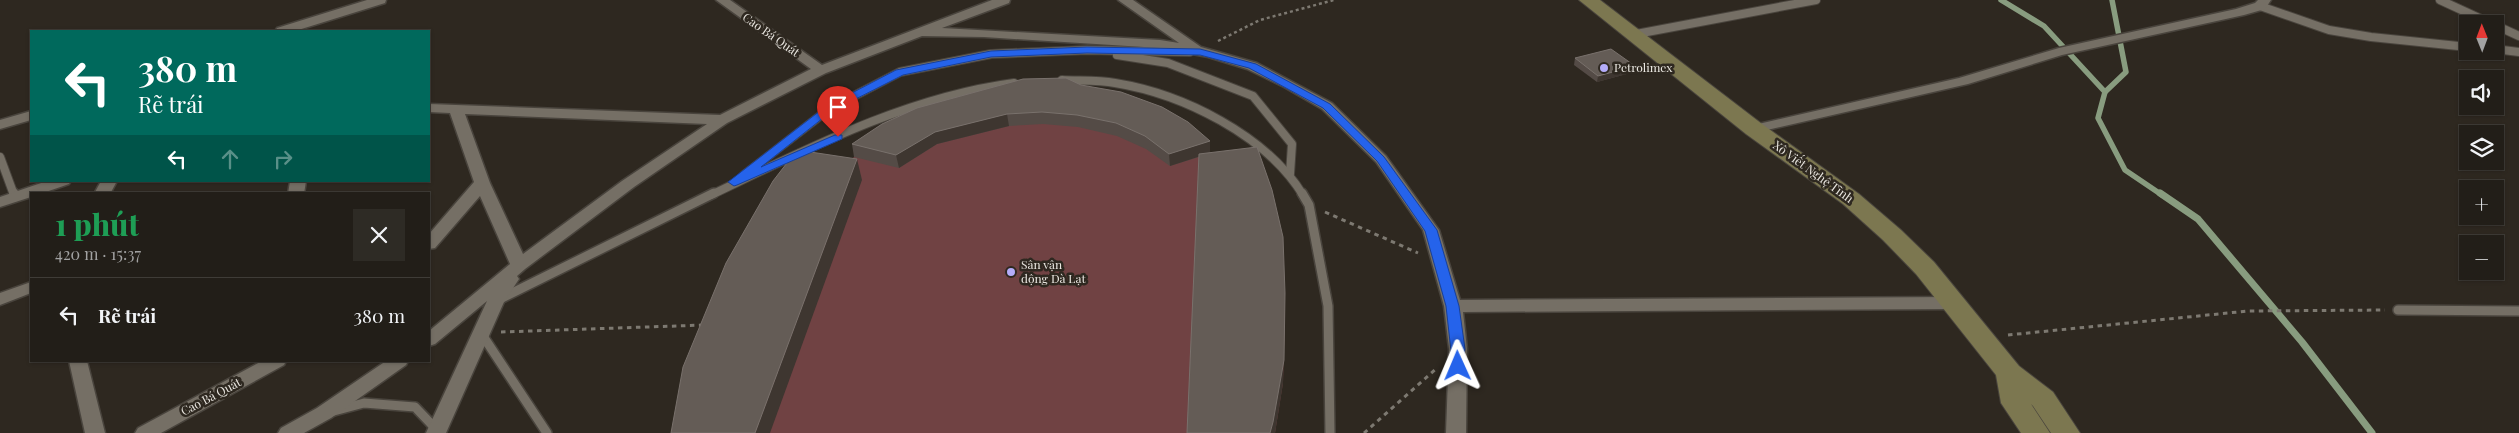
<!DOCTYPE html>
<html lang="vi">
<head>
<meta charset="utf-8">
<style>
	:root { --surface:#221e18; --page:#2e2b25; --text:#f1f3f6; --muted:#a2a2a2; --line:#3f3c37 }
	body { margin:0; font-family:"Playfair Display",serif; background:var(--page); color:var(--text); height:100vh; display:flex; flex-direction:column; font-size:19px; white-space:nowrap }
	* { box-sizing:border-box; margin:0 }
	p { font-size:16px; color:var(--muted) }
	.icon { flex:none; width:28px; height:28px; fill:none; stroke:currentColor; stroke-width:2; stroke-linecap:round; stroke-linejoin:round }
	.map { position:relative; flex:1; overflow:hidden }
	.sheet { position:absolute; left:30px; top:192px; width:400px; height:170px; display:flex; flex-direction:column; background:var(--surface); border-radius:0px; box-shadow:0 1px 4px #0004,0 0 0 1px var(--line) }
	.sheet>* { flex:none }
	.guide { position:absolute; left:30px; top:30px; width:400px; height:152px; border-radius:0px; box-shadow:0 1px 4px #0004,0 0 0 1px var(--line); background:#00695c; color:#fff; overflow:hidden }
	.needle { width:32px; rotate:359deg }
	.buttons { position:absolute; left:2459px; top:15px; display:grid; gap:10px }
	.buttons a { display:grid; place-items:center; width:45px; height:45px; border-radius:0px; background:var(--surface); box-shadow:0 1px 4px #0004,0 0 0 1px var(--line); font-size:25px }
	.pin { position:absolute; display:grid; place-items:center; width:42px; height:42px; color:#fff; margin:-51px -21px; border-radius:50% 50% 50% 0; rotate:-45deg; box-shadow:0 0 5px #0007 }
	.pin .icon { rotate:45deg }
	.me { position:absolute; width:55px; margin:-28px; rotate:359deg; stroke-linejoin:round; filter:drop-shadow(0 0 4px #0008) }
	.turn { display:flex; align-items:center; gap:18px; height:105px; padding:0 25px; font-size:22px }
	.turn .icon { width:65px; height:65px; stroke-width:2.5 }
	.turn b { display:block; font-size:35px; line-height:42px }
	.lanes { display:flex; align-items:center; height:48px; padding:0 25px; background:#0003; justify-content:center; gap:25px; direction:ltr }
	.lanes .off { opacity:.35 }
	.round { display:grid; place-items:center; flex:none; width:52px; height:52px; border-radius:0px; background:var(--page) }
	.overview { display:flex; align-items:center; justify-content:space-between; height:85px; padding:0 25px }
	h1 { font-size:30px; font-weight:800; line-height:38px; color:#1e9e55 }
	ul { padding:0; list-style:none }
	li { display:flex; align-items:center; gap:15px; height:75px; padding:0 25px; border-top:1px solid var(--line) }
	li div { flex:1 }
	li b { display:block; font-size:19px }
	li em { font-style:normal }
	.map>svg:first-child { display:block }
	.green { fill:#704243 }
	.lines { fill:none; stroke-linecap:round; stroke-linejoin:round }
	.stream-far1 { stroke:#889c7f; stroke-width:5.5 }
	.stream { stroke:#889c7f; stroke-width:7 }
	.lane-far1-casing { stroke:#49443d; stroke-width:10 }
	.lane-casing { stroke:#49443d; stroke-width:12 }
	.street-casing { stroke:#49443d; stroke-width:3 }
	.secondary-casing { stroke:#49443d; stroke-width:2 }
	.path-far1 { stroke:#7d7971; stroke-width:2.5; stroke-dasharray:3 3; stroke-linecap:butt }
	.path { stroke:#7d7971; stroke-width:3; stroke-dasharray:4.5 4.5; stroke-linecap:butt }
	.lane-far1 { stroke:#756f65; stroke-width:8 }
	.lane { stroke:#756f65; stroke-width:9 }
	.street { fill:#756f65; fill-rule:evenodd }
	.secondary { fill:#7c7750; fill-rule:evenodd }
	.wall { fill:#544b46 }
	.shaded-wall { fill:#3e3630 }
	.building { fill:#645c56; stroke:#79716c }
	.route { fill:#2563eb; stroke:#184099 }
	.poi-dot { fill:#b4acf9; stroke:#2e2820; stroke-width:2 }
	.labels { text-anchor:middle; stroke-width:5; stroke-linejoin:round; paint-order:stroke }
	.street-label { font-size:12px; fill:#eae7e1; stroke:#2e2820 }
	.poi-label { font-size:12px; fill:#eae7e1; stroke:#2e2820; text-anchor:start }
</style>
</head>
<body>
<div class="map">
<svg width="2519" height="433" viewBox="0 0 2519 433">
	<rect width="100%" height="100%" fill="#2e2820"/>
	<!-- green -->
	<path class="green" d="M962 107 1189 134 1282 259 1285 315 1283 383 1275 433H683L834 175 854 157Z"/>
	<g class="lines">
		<!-- stream-far1 -->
		<g class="stream-far1">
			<path d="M2001 0 2044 26 2105 92"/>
			<path d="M2112 0 2126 72 2105 92 2098 118 2125 170 2162 195"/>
		</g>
		<!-- stream -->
		<path class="stream" d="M2160 193 2198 219 2302 342 2372 433"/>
		<defs>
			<g id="lane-far1">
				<path d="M2440 0 2492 24"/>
				<path d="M2260 6 2329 30 2371 37 2468 47"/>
				<path d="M2495 25 2519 36"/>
				<path d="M1631 35 1816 0"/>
				<path d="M2495 49 2519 52"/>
				<path d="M1117 55 1168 63 1253 96 1292 144 1290 174"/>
				<path d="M1062 80C1079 81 1098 80 1115 83 1183 94 1266 135 1303 195"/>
				<path d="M0 157 14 195"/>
				<path d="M744 175 829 109 900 72 991 54 1087 50 1190 52"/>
				<path d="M711 195C807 149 907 97 1014 83"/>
			</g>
			<g id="lane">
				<path d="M14 193 15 197"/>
				<path d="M1302 193 1309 205 1328 306 1330 433"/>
				<path d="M498 300 714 193"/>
				<path d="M2398 310 2519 311"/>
				<path d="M481 333 547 433"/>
				<path d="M334 411 364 403 415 407 437 430"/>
			</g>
			<g id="street">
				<path d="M367 0H386L385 3 295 31H275L277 28Z"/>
				<path d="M716 0H730L822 65 992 0H1010L1009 3 942 28 1160 40 1179 43 1118 0H1133L1201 47 1257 63 1332 103 1386 156 1439 230 1460 300 1954 297 1960 299 1963 303 1960 307 1954 309 1463 312 1467 349 1466 433H1446L1449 349 1444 306 1423 230 1376 162 1322 109 1284 87 1247 69 1208 57 1160 48 984 37 922 36 826 73 727 123 634 187 525 269 517 276 519 279 504 302 446 433H426L487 301 435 344 429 346V331L510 264 480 196 435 248 429 249V234L474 182 450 113 429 112V104L720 115 811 69ZM465 114 707 124 622 181 523 254 490 183Z"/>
				<path d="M2258 0H2271L2265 9 2244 15 2062 55 1968 84 1754 133 1747 129 1754 125 1959 78 2059 48 2236 9 2255 3Z"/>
				<path d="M31 111V120L0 129V120Z"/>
				<path d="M47 181H71L69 184 40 194H31V197L0 207V197Z"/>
				<path d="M101 181H117L110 194H94Z"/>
				<path d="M290 181H306L304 194H288Z"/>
				<path d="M31 282V293L0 305V293Z"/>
				<path d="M69 361H87L105 433H85Z"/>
				<path d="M262 361H286L284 365 161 433H135L138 428Z"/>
				<path d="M386 361H408L406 365 331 418 304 433H278L281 428 317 408Z"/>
			</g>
			<path id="secondary" d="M1579 0H1600L1762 124 1859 194 1901 230 1934 262 2019 366 2053 392 2080 433H2051L2033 406 2031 404 2050 433H2021L2001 403 1996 375 1916 274 1883 240 1843 204 1746 134Z"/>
		</defs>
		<!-- lane-far1 casing -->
		<use href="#lane-far1" class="lane-far1-casing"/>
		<!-- lane casing -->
		<use href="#lane" class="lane-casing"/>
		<!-- street casing -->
		<use href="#street" class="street-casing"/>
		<!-- secondary casing -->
		<use href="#secondary" class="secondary-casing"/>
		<!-- path-far1 -->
		<path class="path-far1" d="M1218 41 1260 20 1334 0"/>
		<!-- path -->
		<g class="path">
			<path d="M1325 212 1418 253"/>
			<path d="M501 332 705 325"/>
			<path d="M2008 335 2248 311 2385 310"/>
			<path d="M1364 433 1437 368"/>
		</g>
		<!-- lane-far1 -->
		<use href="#lane-far1" class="lane-far1"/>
		<!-- lane -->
		<use href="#lane" class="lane"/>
		<!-- street -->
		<use href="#street" class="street"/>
		<!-- secondary -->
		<use href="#secondary" class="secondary"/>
	</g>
	<!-- wall -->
	<g class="wall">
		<path d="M1575 58 1634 72 1597 82 1574 65Z"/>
		<path d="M1023 79 1210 141V152L1283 383 1199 157 1170 166 1146 149 1117 136 1078 127 1043 124 1009 126 937 144 899 168 854 157 852 144Z"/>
	</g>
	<!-- shaded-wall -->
	<g class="shaded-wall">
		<path d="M1635 66 1634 72 1597 82 1598 76Z"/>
		<path d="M1007 114 1009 126 937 144 899 168 896 155 935 132Z"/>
		<path d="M1210 141V153L1170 166 1169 154Z"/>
		<path d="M857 159 862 180 770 433H755Z"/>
		<path d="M1285 293 1283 383 1275 433H1270Z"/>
	</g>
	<!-- building -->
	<g class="building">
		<path d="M1611 49 1635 66 1598 76 1575 58Z"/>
		<path d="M1066 78 1081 85 1121 92 1162 107 1188 122 1210 141 1169 154 1145 136 1116 123 1077 115 1042 112 1007 114 935 132 896 155 852 144 882 124 917 108 1023 79Z"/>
		<path d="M1257 147 1272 190 1283 237 1285 293 1284 360 1273 422 1270 433H1187L1199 154Z"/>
		<path d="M797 150 857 159 755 433H671L683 367 726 263 773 181Z"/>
	</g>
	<!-- route -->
	<path class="route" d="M1087 47 1200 49 1256 64 1330 104 1384 157 1437 230 1459 306 1465 349 1462 369H1453L1446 306 1425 231 1377 161 1323 108 1249 68 1200 55 1087 53 991 57 903 75 832 111 761 167 835 135H842V139L737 185 734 186 728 182 825 107 896 70 991 51Z"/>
	<!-- markers -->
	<g class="poi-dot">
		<circle cx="1604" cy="68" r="5"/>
		<circle cx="1011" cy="272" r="5"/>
	</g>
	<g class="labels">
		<!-- street labels -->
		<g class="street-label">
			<text transform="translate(771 35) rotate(35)" y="4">Cao Bá Quát</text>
			<text transform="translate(1813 172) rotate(36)" y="4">Xô Viết Nghệ Tĩnh</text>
			<text transform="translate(211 397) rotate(-28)" y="4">Cao Bá Quát</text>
		</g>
		<!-- poi labels -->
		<g class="poi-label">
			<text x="1614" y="72">Petrolimex</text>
			<text x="1021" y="269">Sân vận<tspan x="1021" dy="14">động Đà Lạt</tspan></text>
		</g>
	</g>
</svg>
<div class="buttons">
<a><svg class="needle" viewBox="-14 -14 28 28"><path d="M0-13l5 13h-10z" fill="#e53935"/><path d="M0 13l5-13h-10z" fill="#a2a2a2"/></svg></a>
<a><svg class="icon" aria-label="sound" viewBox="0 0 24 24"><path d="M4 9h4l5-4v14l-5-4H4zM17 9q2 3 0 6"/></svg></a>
<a><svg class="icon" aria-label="layers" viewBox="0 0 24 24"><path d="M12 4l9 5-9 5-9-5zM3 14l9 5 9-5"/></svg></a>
<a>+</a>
<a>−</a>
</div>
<div class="pin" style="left:838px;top:137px;background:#d93025"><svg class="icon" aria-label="arrive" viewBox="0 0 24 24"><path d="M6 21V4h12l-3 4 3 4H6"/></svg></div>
<svg class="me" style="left:1458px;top:366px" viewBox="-20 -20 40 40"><path d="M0-17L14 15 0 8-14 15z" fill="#2563eb" stroke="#fff" stroke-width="4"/></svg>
<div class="guide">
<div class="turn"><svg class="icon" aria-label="left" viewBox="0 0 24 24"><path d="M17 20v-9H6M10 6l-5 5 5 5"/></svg><div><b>380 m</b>Rẽ trái</div></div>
<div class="lanes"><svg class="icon" aria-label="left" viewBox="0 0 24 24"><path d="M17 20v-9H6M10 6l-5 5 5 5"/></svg><svg class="icon off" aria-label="ahead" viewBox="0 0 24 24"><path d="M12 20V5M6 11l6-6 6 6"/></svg><svg class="icon off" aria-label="right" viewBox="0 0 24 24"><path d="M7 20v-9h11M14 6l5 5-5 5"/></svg></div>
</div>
<section class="sheet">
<div class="overview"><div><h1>1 phút</h1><p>420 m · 15:37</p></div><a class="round"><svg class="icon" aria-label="close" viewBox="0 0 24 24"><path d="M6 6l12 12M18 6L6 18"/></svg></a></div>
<ul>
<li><svg class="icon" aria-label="left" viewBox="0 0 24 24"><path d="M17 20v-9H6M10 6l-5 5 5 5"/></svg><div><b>Rẽ trái</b></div><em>380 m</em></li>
</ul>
</section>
</div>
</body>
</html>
